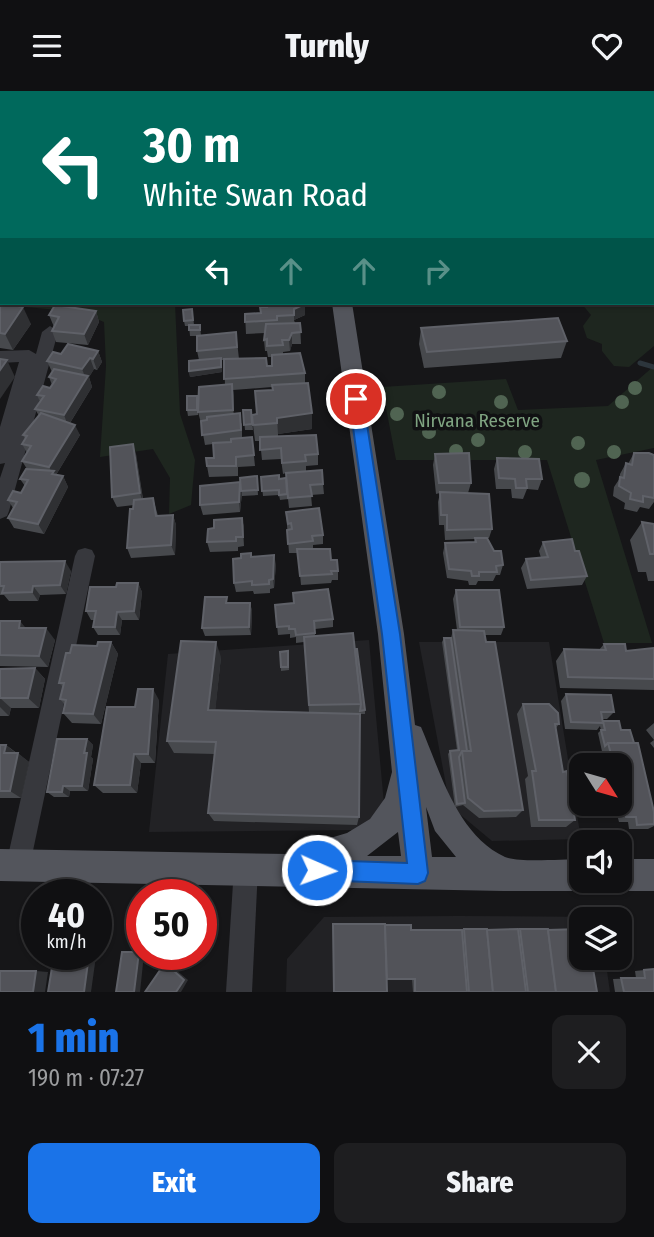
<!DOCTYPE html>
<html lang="en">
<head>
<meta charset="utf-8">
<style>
	:root { --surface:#101012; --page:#1e1e20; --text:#f1f3f6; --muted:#9c9d9f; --line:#303032; --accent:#1a73e8 }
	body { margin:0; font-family:"Fira Sans Condensed",sans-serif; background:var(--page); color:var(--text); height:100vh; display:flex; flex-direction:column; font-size:26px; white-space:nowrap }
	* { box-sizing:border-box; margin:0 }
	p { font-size:23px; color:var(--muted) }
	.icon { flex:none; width:38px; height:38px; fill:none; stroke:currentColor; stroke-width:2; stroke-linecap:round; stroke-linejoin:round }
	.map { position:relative; height:901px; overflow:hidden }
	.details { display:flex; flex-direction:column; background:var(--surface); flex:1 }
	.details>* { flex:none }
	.guide { position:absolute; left:0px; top:0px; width:654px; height:214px; box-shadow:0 2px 5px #0004,0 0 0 2px var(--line); background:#00695c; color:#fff; overflow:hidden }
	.needle { width:46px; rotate:127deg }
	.tools { position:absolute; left:569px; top:662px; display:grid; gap:14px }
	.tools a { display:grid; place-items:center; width:63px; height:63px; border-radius:14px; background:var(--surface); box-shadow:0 2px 5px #0004,0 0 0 2px var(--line); font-size:35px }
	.speed { position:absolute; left:21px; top:788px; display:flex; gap:14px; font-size:35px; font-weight:700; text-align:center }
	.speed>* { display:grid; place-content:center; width:91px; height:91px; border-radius:50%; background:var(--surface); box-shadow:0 2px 5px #0004,0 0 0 2px var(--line); line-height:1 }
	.speed small { font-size:18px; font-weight:400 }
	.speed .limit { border:10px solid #d22; background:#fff; color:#111 }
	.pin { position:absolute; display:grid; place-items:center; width:60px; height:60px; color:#fff; margin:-30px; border:4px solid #fff; border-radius:50%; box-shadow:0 2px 7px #0007 }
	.me { position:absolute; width:77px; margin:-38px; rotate:92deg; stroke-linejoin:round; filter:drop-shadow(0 0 5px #0008) }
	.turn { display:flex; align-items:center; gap:24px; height:147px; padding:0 28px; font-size:32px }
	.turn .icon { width:91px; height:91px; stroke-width:2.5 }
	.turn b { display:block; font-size:49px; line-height:60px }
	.lanes { display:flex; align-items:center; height:66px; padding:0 28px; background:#0003; justify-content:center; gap:35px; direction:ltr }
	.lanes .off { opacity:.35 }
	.round { display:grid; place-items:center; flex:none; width:74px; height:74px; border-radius:14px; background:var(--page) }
	.summary { display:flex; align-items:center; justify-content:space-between; height:119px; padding:0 28px }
	h1 { font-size:42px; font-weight:800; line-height:52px; color:var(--accent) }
	.action { display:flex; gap:14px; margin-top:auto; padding:14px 28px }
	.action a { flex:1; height:80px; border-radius:14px; background:var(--accent); color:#fff; font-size:28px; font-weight:800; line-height:80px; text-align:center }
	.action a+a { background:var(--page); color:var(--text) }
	header { display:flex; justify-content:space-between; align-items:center; height:91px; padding:0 28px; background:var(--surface); font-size:32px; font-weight:800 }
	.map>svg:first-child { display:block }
	.built { fill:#222225 }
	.green { fill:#1e261f }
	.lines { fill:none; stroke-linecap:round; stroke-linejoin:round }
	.stream { stroke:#2c353c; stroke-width:5 }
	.minor { fill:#37383d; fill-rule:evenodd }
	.major { fill:#53555c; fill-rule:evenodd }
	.tree { fill:#506452 }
	.wall { fill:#47494d }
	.shaded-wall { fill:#2f3033 }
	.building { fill:#525359; stroke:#5f6168; stroke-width:2 }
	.route { fill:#1a73e8; stroke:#114b97; stroke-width:2 }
	.labels { text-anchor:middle; stroke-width:7; stroke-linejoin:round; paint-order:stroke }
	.park-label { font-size:19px; fill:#7fa381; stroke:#111113 }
</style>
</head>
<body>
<header><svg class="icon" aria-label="menu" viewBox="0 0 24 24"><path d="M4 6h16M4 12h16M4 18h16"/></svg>Turnly<svg class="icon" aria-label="heart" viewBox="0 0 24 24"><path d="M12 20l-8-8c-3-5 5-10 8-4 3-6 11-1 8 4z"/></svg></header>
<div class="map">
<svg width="654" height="901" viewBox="0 0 654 901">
	<rect width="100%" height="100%" fill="#161618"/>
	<!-- built -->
	<g class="built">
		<path d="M369 549 384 713 360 739 149 741 168 563Z"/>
		<path d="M419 551H549L581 748 492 750 450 715Z"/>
		<path d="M458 825 599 826 581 828V866H605L610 901H286L287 868 324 826Z"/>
	</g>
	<!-- green -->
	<g class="green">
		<path d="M15 212H175L180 323 195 369 191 414 169 423 170 387 153 358 100 366 106 275 104 231 79 221 15 215Z"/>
		<path d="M581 212 654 214V255L629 276 614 275 602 260V253L587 247 583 235 591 224Z"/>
		<path d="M654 275V357L596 369 652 552H604L547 369H396L382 296 506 288 518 319 608 315Z"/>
	</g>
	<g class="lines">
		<!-- stream -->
		<path class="stream" d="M640 272 654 276"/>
		<!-- minor -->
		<g class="minor">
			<rect x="542" y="0" width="12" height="2"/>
			<rect x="653" y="11" width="1" height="8"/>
			<path d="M50 235 58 241 9 420 7 425 0 428V387L5 372 0 373V336L19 271 0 272V260L29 259 36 263 42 241Z"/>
			<path d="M85 457 92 459 95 465 30 774 27 783 18 786 9 783 6 774 75 465 78 459Z"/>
			<path d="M246 765 255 768 258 777 252 901H226L234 777 237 768Z"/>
		</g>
		<!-- major -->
		<g class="major">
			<rect x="303" y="0" width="16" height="2"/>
			<path d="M332 212H352L404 543 415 634 421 636C440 680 457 744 505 766 519 772 563 768 581 768V789H595L592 795 581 800H503L0 790V758L288 763 290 759 347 742 370 728 385 707 392 681 378 543ZM426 716 435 740 456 766H432ZM398 741 401 765H367Z"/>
			<path d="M620 768H654V800H620L609 795 606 789H620Z"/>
		</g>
	</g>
	<!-- trees -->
	<g class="tree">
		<circle cx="635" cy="297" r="7"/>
		<circle cx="439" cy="301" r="7"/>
		<circle cx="501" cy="311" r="7"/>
		<circle cx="622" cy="311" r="7"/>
		<circle cx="397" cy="323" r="7"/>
		<circle cx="429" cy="341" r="7"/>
		<circle cx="478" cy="349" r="7"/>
		<circle cx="578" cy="352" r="7"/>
		<circle cx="456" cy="360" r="7"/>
		<circle cx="525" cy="361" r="7"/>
		<circle cx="614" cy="361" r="7"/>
		<circle cx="582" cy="389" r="8"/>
	</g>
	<!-- wall -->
	<g class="wall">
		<path d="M198 0H274V1H270V2H198Z"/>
		<path d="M568 0H599L598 2H573Z"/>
		<path d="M599 0H637L610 2H599Z"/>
		<path d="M0 6 2 11V23L1 26H2V73L0 74Z"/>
		<path d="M0 212 31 233 13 259 0 257Z"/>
		<path d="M234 212H251L249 216 234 214Z"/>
		<path d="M96 220 99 231 88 254 56 251 52 240 54 236 49 224Z"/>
		<path d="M245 223 305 224 294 229 295 232H300L301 253H292L290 260 283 261V263L305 282V292L312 322V338L278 343V346L318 363V374L306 375V380L323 393 324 403 311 404 312 415 289 417 287 399 288 408 280 409 279 404 263 405 261 386 279 388 286 387V382L283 383 281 368 262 369 260 350H255L253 334 257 323 273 299 272 296 233 299 234 323 242 333V347L252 346 255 375 238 376V385L209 386 207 375 214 367 213 353 205 354 201 332 198 321V314V324L188 325 187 319 197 305 198 310 225 294 224 269H221L222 281 190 286 189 280 199 269 197 260 201 245H190L189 235H185L184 230 193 224 194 234H200L201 245 236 241 239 268 267 275H272V266H268L267 260H265L264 249 265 242 246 243Z"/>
		<path d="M421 237 567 250 561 267 424 277 419 253Z"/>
		<path d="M98 260 102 271 97 279 94 278 89 286 92 296 70 332 80 344 56 384 63 385 68 396 44 443 14 437 8 427 13 417 8 409 21 402 25 395 20 388 27 378 22 370 27 362 22 353 25 348 23 344 39 325 35 318 40 311 37 304 50 297 52 294 49 286 52 281 47 270 61 263Z"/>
		<path d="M243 319H251L253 339H245Z"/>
		<path d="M634 362 654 364V411L649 418 640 416 637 421 624 418 625 412 613 405 614 396 620 387V383L626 372 628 373Z"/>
		<path d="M136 363 143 408 153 407 158 425 173 424 176 434 175 464 131 467 127 457 134 414 117 416 112 406Z"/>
		<path d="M435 363 471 392 468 402 492 438 489 447H487L494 460 503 474 500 484H496L493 490H478L476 494H469L468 490 447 487 443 462 445 452 474 451 475 448 445 449 444 434H439L438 411 440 402 436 403 433 374Z"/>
		<path d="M497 367 542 388 538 399 527 398 523 408 512 407 511 398H496L494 378Z"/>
		<path d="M257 385 258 404 242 405V402L240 421 203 424 200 414 240 391Z"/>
		<path d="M286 421 323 444V453L313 454V458L331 469 338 480V489H332L331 492 301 494 298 462H289Z"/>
		<path d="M242 427 244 437V455L238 456V460L210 461 207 451 214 437Z"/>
		<path d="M642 431 654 433V490H648L646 481H638L630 449Z"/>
		<path d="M543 451 575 460 587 485 582 494 527 498 521 477 526 468 541 467 539 460Z"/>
		<path d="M251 466 276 473 274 497 270 498V502L254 503 253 500 236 501 234 492Z"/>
		<path d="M0 471 71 480 66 503 40 504 38 510H9L4 504H0Z"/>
		<path d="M138 492 142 501 139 529H122L120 544H98L93 536 94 529H91L86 520 116 496Z"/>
		<path d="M456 499 504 536 501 544H485L523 719 516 726 479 727 463 714 455 716 448 663 450 660 457 659 442 551 444 547H451L453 539H457L453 508Z"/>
		<path d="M250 512 252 520 251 544 205 545 202 537Z"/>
		<path d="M275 514 333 528V536L315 538V545L355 558 365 619V623H360L359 726 357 734 214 730 208 722 215 663 174 662 167 650 221 566 215 619 309 621 304 551 296 552V546L290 547V543L278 544Z"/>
		<path d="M0 530 26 537 55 549 48 576 0 575Z"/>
		<path d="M111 551 118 563 101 633 72 632 63 622 65 614 60 608 63 596 59 592 70 562Z"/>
		<path d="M604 553 626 560 654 557V599L560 597 556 570 564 558 599 559Z"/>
		<path d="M288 560 289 579 281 580 280 561Z"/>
		<path d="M35 577 45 588 39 617H11L9 625H0V578Z"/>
		<path d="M566 603 614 621 607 628H603V630L621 639 634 652 654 721V735L648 738H629L628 731H619L614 712H620V674H605L598 642 601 639 600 635 597 639 565 638 561 610Z"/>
		<path d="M159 609 155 672H141L137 702H103L94 694 135 616Z"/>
		<path d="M523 613 559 633 556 637 563 681 575 729 566 736H531L525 688 528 685 517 623Z"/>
		<path d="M654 632V657L650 652 654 649 646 639Z"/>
		<path d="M87 648 93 654 91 666 93 668 88 700H70L69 706H54L47 701Z"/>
		<path d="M0 654H6L29 671 21 707H0Z"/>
		<path d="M385 834 411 839 520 838 597 901H413L412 888H387Z"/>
		<path d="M654 878V901H615L613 888 636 887 635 880Z"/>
	</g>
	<!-- shaded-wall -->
	<g class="shaded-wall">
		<path d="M582 0H599L598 2H582Z"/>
		<path d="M0 6 2 11V23L0 27Z"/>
		<path d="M2 59V73L0 74V60Z"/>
		<path d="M305 213V224L294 229V218Z"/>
		<path d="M23 216 31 233 13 259 5 243Z"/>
		<path d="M96 220 99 231 88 254 84 243Z"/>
		<path d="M292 242V253L290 260 289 249Z"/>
		<path d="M98 260 102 271 97 279 93 268Z"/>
		<path d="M90 267 94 278 89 286 92 296 68 335 64 324 86 288 82 278Z"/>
		<path d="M221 267 222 281 190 286 189 280Z"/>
		<path d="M7 269 15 286 0 308V279Z"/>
		<path d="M232 293 234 304V330L233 319Z"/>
		<path d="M312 322V338L278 343 277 327Z"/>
		<path d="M75 334 80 344 56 384 58 394 49 376Z"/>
		<path d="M133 353 136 363 143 412 140 402Z"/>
		<path d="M63 385 68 396 44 443 38 433Z"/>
		<path d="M240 391 242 402 240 421 239 411Z"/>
		<path d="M173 424 176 434 175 464 171 454Z"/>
		<path d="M242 427 244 437V455L243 446Z"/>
		<path d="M274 464 276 473 274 497 273 488Z"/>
		<path d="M65 470 71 480 66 503 60 494Z"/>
		<path d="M138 492 142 501 139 529 134 520Z"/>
		<path d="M33 495 40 504 38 510 32 501Z"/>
		<path d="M250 512 252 520 251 544 249 536Z"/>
		<path d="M117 521 122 529 120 544 115 536Z"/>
		<path d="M20 530 30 542 19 537Z"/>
		<path d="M46 537 55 549 48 576 39 565Z"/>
		<path d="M111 551 118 563 101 633 93 623Z"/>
		<path d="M216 551 221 566 214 632 208 619Z"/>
		<path d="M35 577 45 588 39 617 28 607Z"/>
		<path d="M153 598 159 609 155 672 148 663Z"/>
		<path d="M0 607 11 617 9 625 0 616Z"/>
		<path d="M87 648 93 654 91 666 93 668 88 700 82 695Z"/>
		<path d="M6 654 17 663 4 662Z"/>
		<path d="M18 662 29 671 21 707 10 700Z"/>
		<path d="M134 663 141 672 137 702 130 694Z"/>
		<path d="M63 695 70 700 69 706 62 701Z"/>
		<path d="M139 861 144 863 140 901H134Z"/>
		<path d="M89 864 96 865 91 901H84Z"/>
		<path d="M165 872 169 873 188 889 181 901H176Z"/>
		<path d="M36 880 48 881 45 901H33Z"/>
	</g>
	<!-- building -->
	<g class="building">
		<path d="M21 0H53L52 2H21Z"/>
		<path d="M111 0H129V1L130 2H110Z"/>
		<path d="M161 0H179V2H160Z"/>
		<rect x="230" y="0" width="40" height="2"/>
		<rect x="353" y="0" width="23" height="2"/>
		<rect x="457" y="0" width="15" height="2"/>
		<path d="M476 0H497L496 2H476Z"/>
		<rect x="653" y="20" width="1" height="17"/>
		<rect x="0" y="26" width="2" height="11"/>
		<path d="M2 47V59L0 60V48Z"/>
		<path d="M0 212 23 216 5 243 0 242Z"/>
		<path d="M267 212H305V213L294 218V224L277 225V229L245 231V223L261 222 260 216H267Z"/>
		<path d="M55 214 96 220 84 243 52 240 59 226 49 224Z"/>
		<path d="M192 218 193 229 184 230 183 219Z"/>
		<path d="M558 227 567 250 427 261 421 237Z"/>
		<path d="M300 232 301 241 292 242 289 249H282L283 254 267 255V248L264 249 266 233Z"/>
		<rect x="189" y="234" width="11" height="5"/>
		<path d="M236 241 237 256 197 260V245Z"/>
		<path d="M68 253 98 260 93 268 90 267 82 278 47 270 53 261 61 263Z"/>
		<path d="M300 262 305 282 224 288V268L266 267 267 275H272V264Z"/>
		<path d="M221 267V276L189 280V270Z"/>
		<path d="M0 268 7 269 0 279Z"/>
		<path d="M54 278 88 285 64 324 35 318 44 305 37 304 43 295 50 297 56 288 49 286Z"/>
		<path d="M308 292 312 322 277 327V332L253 334 252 324 257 323 255 300 273 299 272 294Z"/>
		<path d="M232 293 233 319 198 321 199 296Z"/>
		<rect x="187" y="305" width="10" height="14"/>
		<path d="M243 319H251L252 333 244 334Z"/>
		<path d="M41 322 75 334 49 376 22 370 31 355 22 353 27 345 23 344Z"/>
		<path d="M240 322 241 339 202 344 201 330 207 329V326Z"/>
		<path d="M316 344 318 363 305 364 306 370 282 372 281 357 260 359V346Z"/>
		<path d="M252 346 254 364 236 366V375H207L206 367H214L213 352 231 351V348Z"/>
		<path d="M133 353 140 402 112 406 110 356Z"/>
		<path d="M469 362 471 392H439L435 363Z"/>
		<path d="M634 362H649L654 364V407L643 405V411L630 408 631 402 619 395 620 386 624 387 626 372 632 374Z"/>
		<path d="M497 367 539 368 542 388H526L527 397H516L515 388 499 387Z"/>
		<path d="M26 378 54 380 52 383 63 385 38 433 8 427 17 411 8 409 13 400 21 402 28 389 20 388Z"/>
		<path d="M322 379 323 393 310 394 312 405 288 407 286 382Z"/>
		<path d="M279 384V388L286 387 287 403 279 404V399L262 400 261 386Z"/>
		<path d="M257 385 258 399 241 400 240 387Z"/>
		<path d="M240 391 239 411 200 414V395Z"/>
		<path d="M440 401 489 403 492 438 447 439V424H441Z"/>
		<path d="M153 407 156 425 173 424 171 454 127 457 130 418H133L134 409Z"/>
		<path d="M319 417 323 444 312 445 313 450 288 453 287 439 292 438 291 432 288 433 286 421Z"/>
		<path d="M242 427 243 446H236V450L207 451 208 438 214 437V429Z"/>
		<path d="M642 431 654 433V463H650Z"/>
		<path d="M475 447H487L494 460H501L503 474 496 475 497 481H479V485H472L471 480 449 478 445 452 476 451Z"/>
		<path d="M572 448 575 460H579L587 485 531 489 526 468 548 466 543 451Z"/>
		<path d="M297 458H330L331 469H337L338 480H331L332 483 300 485Z"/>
		<path d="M251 462V466L274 464 273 488 269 489V493L252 494V490L234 492 233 468 241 467V463Z"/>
		<path d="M65 470 60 494 33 495 32 501 2 502 4 495H0V471Z"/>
		<path d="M117 492H138L134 520 117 521 115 536H93L96 520H86L90 496H116Z"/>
		<path d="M328 498 333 528 314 530 315 542 296 544 295 538H289V535L277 536 275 514 294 512 293 502Z"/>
		<path d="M456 499H499L504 536H460Z"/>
		<path d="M205 506H227L226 512H250L249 536 202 537Z"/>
		<path d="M0 530H20L19 537H46L39 565 0 564Z"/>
		<path d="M453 539 484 540 486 551H495L523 719 484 720 468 707 462 660H471Z"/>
		<path d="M353 542 361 613 309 614 304 546Z"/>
		<path d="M444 547H451L467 660H462L459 666 465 712 457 713 450 660 459 659Z"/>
		<path d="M181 550 216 551 208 619 360 623 359 726 208 722 216 651 167 650Z"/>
		<path d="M98 551H111L93 623 63 622 66 609 60 608 64 592H59L66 562H70L72 554 97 555Z"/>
		<path d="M604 553H625L626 560 654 557V588L568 586 564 558 606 559Z"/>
		<path d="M355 558H357L365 619 360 620 361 613Z"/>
		<path d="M288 560V576H281L280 561Z"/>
		<path d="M35 577 28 607H0V578Z"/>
		<path d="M138 598H153L148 663H134L130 694H94L107 616H135Z"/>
		<path d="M566 603 611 604 614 621H601L603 632 571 631Z"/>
		<path d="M523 613H549L558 622 559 633H555L563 681 567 680 575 729H539L532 680H536Z"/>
		<path d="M603 630H619L621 639H630L634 652H608L605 655 601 639H605Z"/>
		<path d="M57 648H87L84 662H87L82 695H63L62 701H47Z"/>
		<path d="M608 652H638L654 721V733L637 734 636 726H626L620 698V674H614Z"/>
		<path d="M0 654H6L4 662H18L10 700H0Z"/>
		<path d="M333 833H385L387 901H334Z"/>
		<path d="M385 834H411V839H462L467 901H415V888H387Z"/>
		<path d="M464 838H487L493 901H469Z"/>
		<path d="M518 838 526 901H493L487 839Z"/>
		<path d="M520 838H548L556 901H528Z"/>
		<path d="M581 838V866H591L597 901H556L548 839Z"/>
		<path d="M122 861H139L134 901H116Z"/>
		<path d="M54 864H89L84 901H48Z"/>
		<path d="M165 872 184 889 176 901H145Z"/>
		<path d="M654 878V901H624L621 887H645L644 879Z"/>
		<path d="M0 880H36L33 901H0Z"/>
	</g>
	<!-- route -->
	<path class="route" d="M356 303 363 308 400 543 428 782 425 790 418 793 317 789 309 786 306 779 309 772 317 769 407 772 382 543 349 308Z"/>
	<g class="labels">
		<!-- park labels -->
		<g class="park-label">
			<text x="477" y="336">Nirvana Reserve</text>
		</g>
	</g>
</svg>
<div class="tools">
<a><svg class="needle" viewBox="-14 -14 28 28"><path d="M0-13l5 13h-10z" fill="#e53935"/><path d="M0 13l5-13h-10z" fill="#9c9d9f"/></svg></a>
<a><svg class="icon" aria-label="sound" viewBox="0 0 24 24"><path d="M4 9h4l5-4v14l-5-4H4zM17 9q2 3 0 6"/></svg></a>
<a><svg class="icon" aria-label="layers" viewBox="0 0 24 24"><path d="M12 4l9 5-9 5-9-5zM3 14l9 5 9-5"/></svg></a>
</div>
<div class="speed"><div>40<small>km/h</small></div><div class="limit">50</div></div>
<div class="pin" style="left:356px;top:308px;background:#d93025"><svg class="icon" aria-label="arrive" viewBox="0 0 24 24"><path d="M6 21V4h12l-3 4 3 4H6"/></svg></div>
<svg class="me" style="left:317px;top:779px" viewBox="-20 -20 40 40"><circle r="17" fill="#1a73e8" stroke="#fff" stroke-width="3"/><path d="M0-11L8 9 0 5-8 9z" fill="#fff"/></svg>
<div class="guide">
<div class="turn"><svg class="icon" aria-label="left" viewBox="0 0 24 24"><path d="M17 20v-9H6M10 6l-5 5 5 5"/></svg><div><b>30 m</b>White Swan Road</div></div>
<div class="lanes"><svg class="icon" aria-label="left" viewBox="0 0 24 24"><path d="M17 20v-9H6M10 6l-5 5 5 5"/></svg><svg class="icon off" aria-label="ahead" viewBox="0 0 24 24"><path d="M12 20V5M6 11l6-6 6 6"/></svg><svg class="icon off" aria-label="ahead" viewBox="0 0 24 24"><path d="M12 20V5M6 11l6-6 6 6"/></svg><svg class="icon off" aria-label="right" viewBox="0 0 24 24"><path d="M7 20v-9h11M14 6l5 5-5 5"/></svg></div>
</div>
</div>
<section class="details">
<div class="summary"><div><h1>1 min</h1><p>190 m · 07:27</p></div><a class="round"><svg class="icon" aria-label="close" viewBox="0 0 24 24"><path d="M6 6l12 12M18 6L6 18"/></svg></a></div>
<div class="action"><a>Exit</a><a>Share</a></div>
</section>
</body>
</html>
